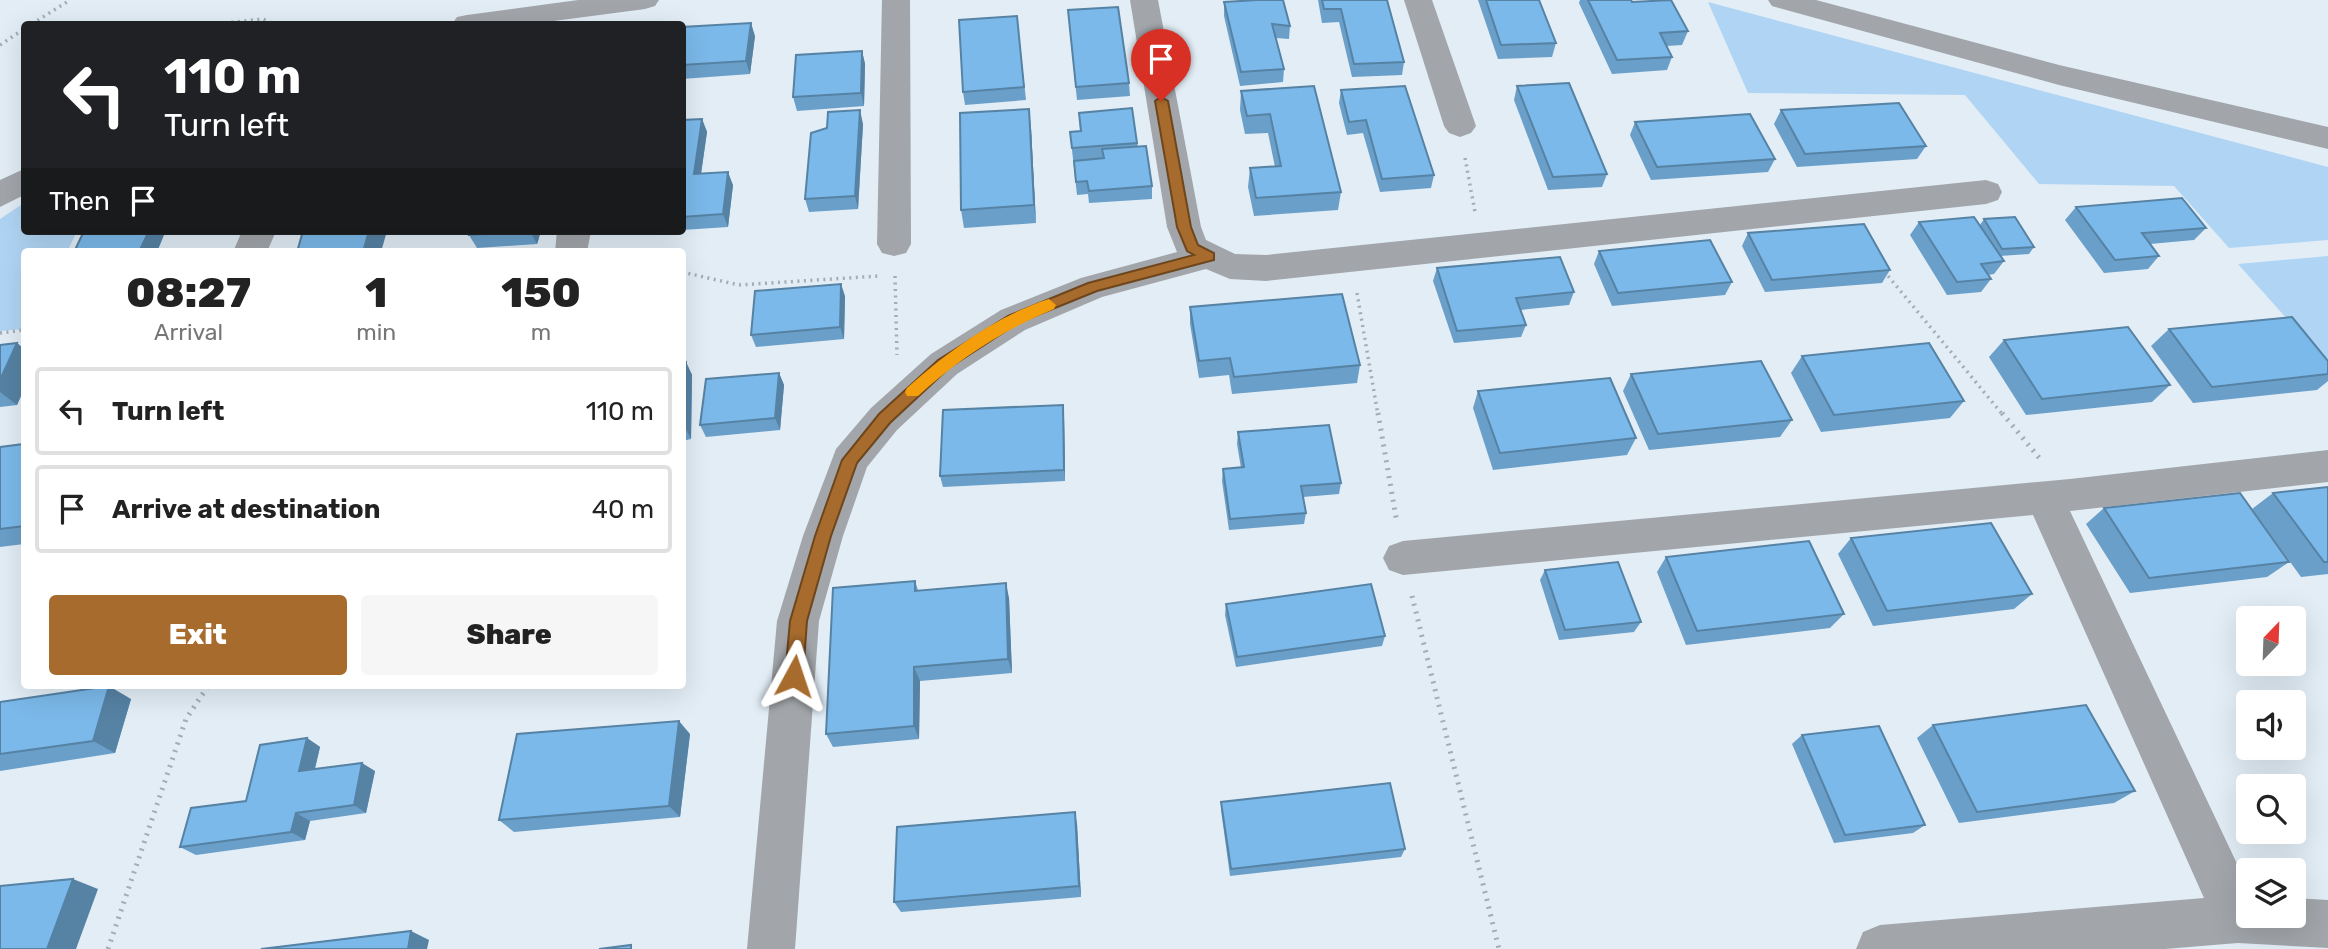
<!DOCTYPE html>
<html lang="en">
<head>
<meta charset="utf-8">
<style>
	:root { --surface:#fff; --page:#f6f6f6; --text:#222; --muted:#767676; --line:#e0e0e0; --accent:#a76b2d }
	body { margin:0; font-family:Rubik,sans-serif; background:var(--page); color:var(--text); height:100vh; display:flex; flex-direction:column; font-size:26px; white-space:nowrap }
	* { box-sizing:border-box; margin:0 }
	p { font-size:23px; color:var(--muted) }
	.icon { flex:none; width:38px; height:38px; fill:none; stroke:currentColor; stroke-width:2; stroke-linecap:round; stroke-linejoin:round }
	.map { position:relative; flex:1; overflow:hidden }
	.sheet { position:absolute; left:21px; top:248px; width:665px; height:441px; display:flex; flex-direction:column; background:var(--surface); border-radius:7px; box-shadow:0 7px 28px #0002 }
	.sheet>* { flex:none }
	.guide { position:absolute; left:21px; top:21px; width:665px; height:214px; border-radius:7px; box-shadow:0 7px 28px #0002; background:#202124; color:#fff; overflow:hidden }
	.needle { width:46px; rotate:23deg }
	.fabs { position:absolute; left:2236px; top:606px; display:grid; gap:14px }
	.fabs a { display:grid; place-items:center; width:70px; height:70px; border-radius:7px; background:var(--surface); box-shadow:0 7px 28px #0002; font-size:35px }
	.pin { position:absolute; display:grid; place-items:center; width:60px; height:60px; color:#fff; margin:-72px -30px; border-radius:50% 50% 50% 0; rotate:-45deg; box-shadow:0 0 7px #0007 }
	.pin .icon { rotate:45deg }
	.me { position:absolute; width:77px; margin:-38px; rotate:5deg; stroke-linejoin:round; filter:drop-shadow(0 0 5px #0008) }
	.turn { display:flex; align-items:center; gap:24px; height:147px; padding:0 28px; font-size:32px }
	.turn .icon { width:91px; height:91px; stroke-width:2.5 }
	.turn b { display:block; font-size:49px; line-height:60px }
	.then { display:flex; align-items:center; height:66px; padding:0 28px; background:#0003; gap:14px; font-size:26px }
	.eta { display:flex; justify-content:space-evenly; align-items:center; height:119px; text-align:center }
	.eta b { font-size:42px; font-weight:800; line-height:49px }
	.cta { display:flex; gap:14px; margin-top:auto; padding:14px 28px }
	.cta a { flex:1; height:80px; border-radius:7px; background:var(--accent); color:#fff; font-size:28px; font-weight:800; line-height:80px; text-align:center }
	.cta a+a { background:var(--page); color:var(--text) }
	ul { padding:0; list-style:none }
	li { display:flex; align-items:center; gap:21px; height:88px; margin:0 14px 10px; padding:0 14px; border:4px solid var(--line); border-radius:7px }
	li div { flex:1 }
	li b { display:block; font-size:26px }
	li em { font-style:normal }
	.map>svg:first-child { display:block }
	.green { fill:#b0d5f4 }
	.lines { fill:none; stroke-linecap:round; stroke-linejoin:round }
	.path-far1 { stroke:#a4acb4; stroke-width:3.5; stroke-dasharray:2 4.5; stroke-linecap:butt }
	.path { stroke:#a4acb4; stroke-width:5; stroke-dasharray:2 6; stroke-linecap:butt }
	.minor { fill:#a2a6aa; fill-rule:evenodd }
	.wall { fill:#6a9fc9 }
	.shaded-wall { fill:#5682a4 }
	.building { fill:#7bb9ea; stroke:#5682a4; stroke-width:2 }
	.route { fill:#a76b2d; stroke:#6d461d; stroke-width:2 }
	.slow { fill:#f59e0b }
</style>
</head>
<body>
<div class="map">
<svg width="2328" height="949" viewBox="0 0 2328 949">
	<rect width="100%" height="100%" fill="#e2edf6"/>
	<!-- green -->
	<g class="green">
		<path d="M1708 2 2328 167V240L2229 248 2174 186 2039 184 1965 95 1748 93Z"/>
		<path d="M24 203V231H77L67 252H24V329L0 331V219Z"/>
		<path d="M2328 256V365L2238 264Z"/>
	</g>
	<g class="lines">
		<!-- path-far1 -->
		<g class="path-far1">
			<path d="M225 23 263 19 273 24"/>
			<path d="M32 24 70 0"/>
			<path d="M0 45 24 29"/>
			<path d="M1465 158 1475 212"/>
			<path d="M1884 271 2003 415"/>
			<path d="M682 272 739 285 879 276"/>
			<path d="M895 276 897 355"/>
			<path d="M1357 293 1378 415"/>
			<path d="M0 333 24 330"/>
		</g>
		<!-- path -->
		<g class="path">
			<path d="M1378 413 1397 523"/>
			<path d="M2002 413 2041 460"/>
			<path d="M1412 596 1499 949"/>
			<path d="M108 949 186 719 208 686"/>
		</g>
		<!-- minor -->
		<g class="minor">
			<path d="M578 0H659L655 6 645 9 531 24H452L457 17 467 15Z"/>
			<path d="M882 0H910L911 244 906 253 894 256 882 253 877 244Z"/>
			<path d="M1130 0H1158L1201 227 1206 240 1235 254 1266 255 1986 180 1998 184 2002 192 1998 200 1986 204 1266 281 1230 279 1206 269 1102 297 1025 330 957 374 897 430 867 467 843 536 819 621 795 949H747L777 621 803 536 836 449 871 408 931 354 1001 310 1081 278 1177 252 1167 227Z"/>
			<path d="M1404 0H1432L1476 126 1471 133 1460 137 1449 133 1444 126Z"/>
			<path d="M1768 0H1816L2059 65 2328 127V149L2059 85 1772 6Z"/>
			<path d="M24 169V195L0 207V180Z"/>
			<path d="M242 231H276L267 252H233Z"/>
			<path d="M557 231H591L587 252H555Z"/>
			<path d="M2328 450V482L2070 511 2249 889V915H2294V898L2328 900V948L2238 943 2165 949H1856L1863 932 1880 925 2204 898 2033 515 1403 575 1389 570 1383 558 1389 546 1403 541 2070 479Z"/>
		</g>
	</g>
	<!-- wall -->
	<g class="wall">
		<path d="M1318 0H1387L1404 62 1402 75 1352 77 1339 22 1322 23Z"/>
		<path d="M1478 0H1539L1556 43 1552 57 1498 59Z"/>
		<path d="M1580 0H1631L1632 2 1688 31 1682 45 1667 46 1672 57 1667 70 1612 74 1579 3Z"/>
		<path d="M1224 2 1290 26 1289 39 1276 38 1284 69 1283 82 1240 86 1224 16Z"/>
		<path d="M1017 16 1026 100 965 105 963 92Z"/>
		<path d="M1069 24 1129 83 1130 96 1077 100Z"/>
		<path d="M682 27 755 36 750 74 682 79Z"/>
		<path d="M862 51 865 64 864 106 797 111 793 97Z"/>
		<path d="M1314 86 1341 192 1338 210 1254 216 1248 187 1250 168 1275 167 1268 133 1245 134 1240 110 1241 91Z"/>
		<path d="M1517 86 1607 174 1602 187 1548 190 1514 100Z"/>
		<path d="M1341 90 1434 175 1431 188 1380 192 1363 133 1347 135 1339 103Z"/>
		<path d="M1781 110 1926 146 1917 159 1797 167 1774 124Z"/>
		<path d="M1079 113 1137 143 1138 146 1152 186V199L1089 203 1088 194 1077 195 1070 132 1080 131Z"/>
		<path d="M702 119 707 132 701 174 733 185 728 227 682 230V120Z"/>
		<path d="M1635 122 1775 159 1768 172 1651 180 1630 135Z"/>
		<path d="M863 124 858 209 809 212 805 199Z"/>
		<path d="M1031 128 1036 223 964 228 961 210Z"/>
		<path d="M2076 207 2206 228 2194 240 2150 244 2159 256 2148 269 2104 273 2065 220Z"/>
		<path d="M1984 219 2034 247 2029 254 2000 256 2004 261 1994 274 1988 275 1991 279 1981 292 1947 295 1910 235 1919 222 1980 225Z"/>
		<path d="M470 231H541L537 244 477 248 469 235Z"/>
		<path d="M1748 233 1890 270 1882 283 1765 292 1742 246Z"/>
		<path d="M1599 251 1732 282 1725 295 1612 306 1594 264Z"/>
		<path d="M1437 268 1574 292 1569 305 1520 310 1526 325 1521 337 1454 343 1433 281Z"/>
		<path d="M845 296 844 339 756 347 751 335Z"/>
		<path d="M1190 307 1360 365 1357 383 1232 394 1229 375 1199 378 1190 324Z"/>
		<path d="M2169 329 2328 361V381L2317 390 2193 403 2151 346Z"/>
		<path d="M2004 340 2170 385 2152 402 2026 415 1989 357Z"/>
		<path d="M17 343 24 349V389L17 405 0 407V408V345Z"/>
		<path d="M1802 356 1964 401 1950 418 1821 432 1791 373Z"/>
		<path d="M686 362 692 375 691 439 682 441V363Z"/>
		<path d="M779 373 784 385 780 430 706 437 700 425Z"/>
		<path d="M1631 374 1792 420 1780 437 1649 450 1623 391Z"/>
		<path d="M1478 391 1636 438 1627 455 1493 470 1473 408Z"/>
		<path d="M1063 405 1064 417 1065 481 943 487 940 476Z"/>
		<path d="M1238 432 1341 483 1339 494 1303 497 1306 513 1304 524 1229 530 1222 481 1223 469 1241 468 1237 444Z"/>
		<path d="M24 444V544L0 547V447Z"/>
		<path d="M2328 487V574L2301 577 2252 509 2273 493Z"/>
		<path d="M2104 508 2289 562 2267 577 2130 593 2086 524Z"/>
		<path d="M1851 538 2032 594 2014 609 1873 626 1838 554Z"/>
		<path d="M1666 557 1844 614 1830 628 1686 645 1657 572Z"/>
		<path d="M1545 570 1641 622 1634 632 1559 640 1540 580Z"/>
		<path d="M915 581 918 590 1009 598 1012 673 920 681 919 739 833 747 826 734Z"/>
		<path d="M1226 604 1385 636 1382 646 1236 667 1225 615Z"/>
		<path d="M131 699 115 753 0 771V702Z"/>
		<path d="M1933 725 2135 791 2114 803 1959 823 1917 738Z"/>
		<path d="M690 734 680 817 514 832 499 820Z"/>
		<path d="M1802 735 1925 825 1913 833 1834 843 1792 744Z"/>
		<path d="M307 738 320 747 315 769 375 771 366 813 310 821 305 840 196 855 180 847 246 801Z"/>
		<path d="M1221 802 1405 849 1401 857 1230 876 1221 810Z"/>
		<path d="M1077 824 1081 897 901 912 894 902Z"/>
	</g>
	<!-- shaded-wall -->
	<g class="shaded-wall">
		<path d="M751 23 755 36 750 74 746 61Z"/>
		<path d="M862 51 865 64 864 106 861 93Z"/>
		<path d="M1029 109 1031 128 1036 223 1034 205Z"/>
		<path d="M860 110 863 124 858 209 855 196Z"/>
		<path d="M702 119 707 132 699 187 694 174Z"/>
		<path d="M728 172 733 185 728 227 723 214Z"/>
		<path d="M149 231H161L164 235 157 252H139Z"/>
		<path d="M369 231H387L381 252H363Z"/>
		<path d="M530 231H541L537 244Z"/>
		<path d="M841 284 845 296 844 339 840 327Z"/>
		<path d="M17 343 24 349V389L17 405 0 392V380Z"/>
		<path d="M686 362 692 375 691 439 685 427Z"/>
		<path d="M779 373 784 385 780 430 775 418Z"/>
		<path d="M1063 405 1064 417 1065 481 1064 470Z"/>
		<path d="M1006 583 1009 598 1012 673 1008 659Z"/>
		<path d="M914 667 920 681 919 739 914 726Z"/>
		<path d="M109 686 131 699 115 753 93 741Z"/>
		<path d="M679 721 690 734 680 817 669 806Z"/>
		<path d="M307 738 320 747 312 780 299 771Z"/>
		<path d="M362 763 375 771 366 813 354 805Z"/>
		<path d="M1075 812 1077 824 1081 897 1079 886Z"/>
		<path d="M296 813 310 821 305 840 291 832Z"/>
		<path d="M73 879 98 889 76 949H47Z"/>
		<path d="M411 931 429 940 427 949H408Z"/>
	</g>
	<!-- building -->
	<g class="building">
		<path d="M1257 0H1283L1290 26 1272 24 1284 69 1241 72 1224 2Z"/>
		<path d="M1322 0H1387L1404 62 1354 64 1341 9H1324Z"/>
		<path d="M1486 0H1539L1556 43 1501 45Z"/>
		<path d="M1588 0H1631L1632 2 1671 0 1688 31 1660 33 1672 57 1617 60Z"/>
		<path d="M1118 7 1129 83 1076 87 1068 10Z"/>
		<path d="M1017 16 1024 87 963 92 959 20Z"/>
		<path d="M751 23 746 61 682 65V27Z"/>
		<path d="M862 51 861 93 793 97 796 55Z"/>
		<path d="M1569 83 1607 174 1553 177 1517 86Z"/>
		<path d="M1314 86 1341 192 1256 198 1250 168 1281 166 1270 114 1247 116 1241 91Z"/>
		<path d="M1405 86 1434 175 1382 179 1366 120 1349 122 1341 90Z"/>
		<path d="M1899 103 1926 146 1805 154 1781 110Z"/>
		<path d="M1132 108 1137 143 1072 148 1070 132 1081 131 1079 113Z"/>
		<path d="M1029 109 1034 205 961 210 960 113Z"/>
		<path d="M860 110 855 196 805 199 811 133 827 128 828 112Z"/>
		<path d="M1750 114 1775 159 1657 167 1635 122Z"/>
		<path d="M702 119 694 174 728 172 723 214 682 217V120Z"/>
		<path d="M1146 146 1152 186 1089 191 1087 181 1076 182 1074 161 1104 158 1102 149Z"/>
		<path d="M2182 198 2206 228 2142 233 2159 256 2115 260 2076 207Z"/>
		<path d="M1974 217 2004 261 1981 264 1991 279 1957 282 1919 222Z"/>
		<path d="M2015 217 2034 247 2002 249 1984 219Z"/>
		<path d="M1864 224 1890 270 1772 280 1748 233Z"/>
		<path d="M84 231H149L139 252H74Z"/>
		<path d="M303 231H369L363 252H297Z"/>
		<path d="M470 231H530L469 235Z"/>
		<path d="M1710 240 1732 282 1618 293 1599 251Z"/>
		<path d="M1560 257 1574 292 1516 298 1526 325 1457 331 1437 268Z"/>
		<path d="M841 284 840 327 751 335 755 291Z"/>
		<path d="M1342 294 1360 365 1234 377 1230 358 1199 361 1190 307Z"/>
		<path d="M2292 317 2328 361V374L2212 387 2169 329Z"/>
		<path d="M2128 327 2170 385 2042 399 2004 340Z"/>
		<path d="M17 343 0 380V345Z"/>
		<path d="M1929 343 1964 401 1834 415 1802 356Z"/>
		<path d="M1761 361 1792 420 1658 434 1631 374Z"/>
		<path d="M686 362 685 427 682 428V363Z"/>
		<path d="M779 373 775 418 700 425 706 379Z"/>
		<path d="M1610 378 1636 438 1500 453 1478 391Z"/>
		<path d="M1063 405 1064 470 940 476 943 410Z"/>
		<path d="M1329 425 1341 483 1301 486 1306 513 1230 519 1223 469 1244 467 1238 432Z"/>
		<path d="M24 444V526L0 529V447Z"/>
		<path d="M2328 487V562H2324L2273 493Z"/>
		<path d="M2240 493 2289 562 2149 578 2104 508Z"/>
		<path d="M1991 523 2032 594 1887 611 1851 538Z"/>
		<path d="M1809 541 1844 614 1697 631 1666 557Z"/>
		<path d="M1618 562 1641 622 1565 630 1545 570Z"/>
		<path d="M915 581V591L1006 583 1008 659 914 667V726L826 734 833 588Z"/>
		<path d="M1371 584 1385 636 1237 657 1226 604Z"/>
		<path d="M109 686 93 741 0 754V702Z"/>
		<path d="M2086 705 2135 791 1977 812 1933 725Z"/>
		<path d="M679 721 669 806 499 820 517 734Z"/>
		<path d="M1879 726 1925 825 1845 835 1802 735Z"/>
		<path d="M307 738 299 771 362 763 354 805 296 813 291 832 180 847 191 808 246 801 260 745Z"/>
		<path d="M1390 783 1405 849 1231 869 1221 802Z"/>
		<path d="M1075 812 1079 886 894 902 897 827Z"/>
		<path d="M73 879 47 949H0V886Z"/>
		<path d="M411 931 408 949H261Z"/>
		<path d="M631 945V949H599Z"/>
	</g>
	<!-- route -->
	<path class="route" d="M1161 97 1168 101 1191 227 1198 245 1214 253V260L1097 291 1018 323 949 368 890 423 857 463 831 536 807 621 803 676 800 681 794 684 788 681 785 676 790 621 815 536 842 460 879 414 938 360 1008 316 1088 283 1194 255 1187 251 1177 227 1155 101Z"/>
	<!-- slow -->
	<path class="slow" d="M1049 299 1056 305 1054 309C1003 330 958 359 918 396H907L905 392 907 388C948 351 996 316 1049 299Z"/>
</svg>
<div class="fabs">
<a><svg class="needle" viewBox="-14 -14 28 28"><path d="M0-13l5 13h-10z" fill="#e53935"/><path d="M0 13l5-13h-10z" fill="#767676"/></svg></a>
<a><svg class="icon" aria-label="sound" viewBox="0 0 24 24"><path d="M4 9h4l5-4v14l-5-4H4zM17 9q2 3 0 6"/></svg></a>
<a><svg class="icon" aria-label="search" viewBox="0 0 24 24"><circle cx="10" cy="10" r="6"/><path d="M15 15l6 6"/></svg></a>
<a><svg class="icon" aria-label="layers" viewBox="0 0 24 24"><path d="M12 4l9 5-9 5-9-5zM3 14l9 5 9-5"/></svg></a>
</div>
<div class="pin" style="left:1161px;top:101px;background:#d93025"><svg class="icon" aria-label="arrive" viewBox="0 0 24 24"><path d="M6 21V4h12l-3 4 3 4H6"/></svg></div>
<svg class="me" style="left:794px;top:676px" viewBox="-20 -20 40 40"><path d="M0-17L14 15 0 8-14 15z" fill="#a76b2d" stroke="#fff" stroke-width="4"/></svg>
<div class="guide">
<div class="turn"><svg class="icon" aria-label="left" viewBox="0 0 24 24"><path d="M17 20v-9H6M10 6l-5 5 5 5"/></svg><div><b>110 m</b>Turn left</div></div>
<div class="then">Then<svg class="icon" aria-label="arrive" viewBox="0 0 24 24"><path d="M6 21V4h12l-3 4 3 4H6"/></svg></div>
</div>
<section class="sheet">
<div class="eta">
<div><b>08:27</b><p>Arrival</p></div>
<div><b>1</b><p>min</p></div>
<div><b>150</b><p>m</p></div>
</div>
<ul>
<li><svg class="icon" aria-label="left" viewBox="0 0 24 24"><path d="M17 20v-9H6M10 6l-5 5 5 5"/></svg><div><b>Turn left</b></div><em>110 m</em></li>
<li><svg class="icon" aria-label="arrive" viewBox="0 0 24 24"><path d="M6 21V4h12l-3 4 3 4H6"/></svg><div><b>Arrive at destination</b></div><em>40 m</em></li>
</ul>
<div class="cta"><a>Exit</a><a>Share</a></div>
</section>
</div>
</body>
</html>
